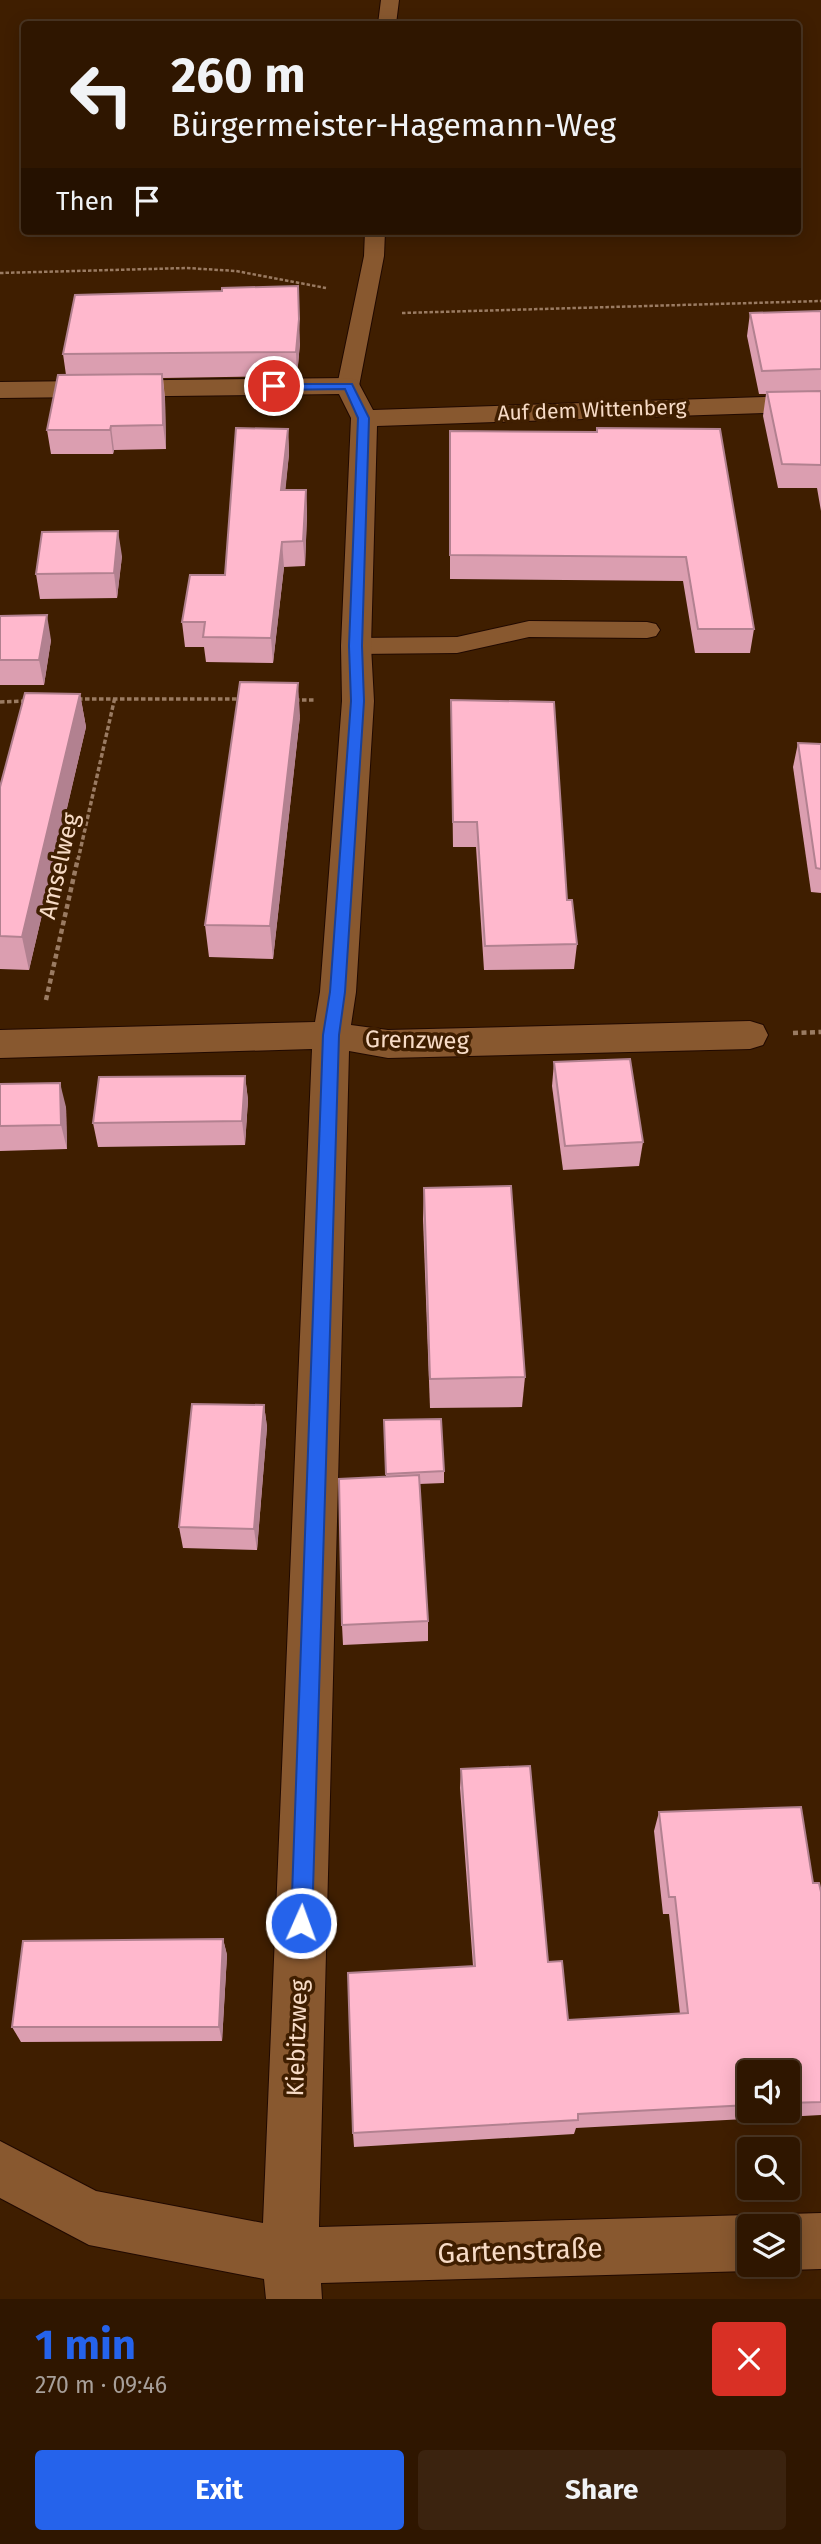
<!DOCTYPE html>
<html lang="en">
<head>
<meta charset="utf-8">
<style>
	:root { --surface:#2f1600; --page:#3b230f; --text:#f1f3f6; --muted:#a79f99; --line:#4a3522; --accent:#2563eb }
	body { margin:0; font-family:"Fira Sans",sans-serif; background:var(--page); color:var(--text); height:100vh; display:flex; flex-direction:column; font-size:26px; white-space:nowrap }
	* { box-sizing:border-box; margin:0 }
	p { font-size:23px; color:var(--muted) }
	.icon { flex:none; width:38px; height:38px; fill:none; stroke:currentColor; stroke-width:2; stroke-linecap:round; stroke-linejoin:round }
	.map { position:relative; height:2299px; overflow:hidden }
	.drawer { display:flex; flex-direction:column; background:var(--surface); flex:1 }
	.drawer>* { flex:none }
	.hud { position:absolute; left:21px; top:21px; width:780px; height:214px; border-radius:7px; box-shadow:0 4px 18px #0003,0 0 0 2px var(--line); background:#2f1600; color:var(--text); overflow:hidden }
	.controls { position:absolute; left:737px; top:2060px; display:grid; gap:14px }
	.controls a { display:grid; place-items:center; width:63px; height:63px; border-radius:7px; background:var(--surface); box-shadow:0 4px 18px #0003,0 0 0 2px var(--line); font-size:35px }
	.pin { position:absolute; display:grid; place-items:center; width:60px; height:60px; color:#fff; margin:-30px; border:4px solid #fff; border-radius:50%; box-shadow:0 2px 7px #0007 }
	.me { position:absolute; width:77px; margin:-38px; rotate:2deg; stroke-linejoin:round; filter:drop-shadow(0 0 5px #0008) }
	.turn { display:flex; align-items:center; gap:24px; height:147px; padding:0 35px; font-size:32px }
	.turn .icon { width:91px; height:91px; stroke-width:2.5 }
	.turn b { display:block; font-size:49px; line-height:60px }
	.then { display:flex; align-items:center; height:66px; padding:0 35px; background:#0003; gap:14px; font-size:26px }
	.round { display:grid; place-items:center; flex:none; width:74px; height:74px; border-radius:7px; background:var(--page) }
	.head { display:flex; align-items:center; justify-content:space-between; height:119px; padding:0 35px }
	h1 { font-size:42px; font-weight:700; line-height:52px; color:var(--accent) }
	.action { display:flex; gap:14px; margin-top:auto; padding:14px 35px }
	.action a { flex:1; height:80px; border-radius:7px; background:var(--accent); color:#fff; font-size:28px; font-weight:700; line-height:80px; text-align:center }
	.action a+a { background:var(--page); color:var(--text) }
	.map>svg:first-child { display:block }
	.lines { fill:none; stroke-linecap:round; stroke-linejoin:round }
	.service-casing { stroke:#200900; stroke-width:2 }
	.minor-casing { stroke:#200900; stroke-width:2 }
	.path-far2 { stroke:#9a7b62; stroke-width:2.5; stroke-dasharray:3.5 2; stroke-linecap:butt }
	.path-far1 { stroke:#9a7b62; stroke-width:3.5; stroke-dasharray:4.5 2.5; stroke-linecap:butt }
	.path { stroke:#9a7b62; stroke-width:4.5; stroke-dasharray:5 3.5; stroke-linecap:butt }
	.service { fill:#88582f; fill-rule:evenodd }
	.minor { fill:#88582f; fill-rule:evenodd }
	.wall { fill:#db9eb0; fill-rule:evenodd }
	.shaded-wall { fill:#b28190 }
	.building { fill:#ffb8cd; stroke:#b28190; stroke-width:2 }
	.route { fill:#2563eb; stroke:#184099; stroke-width:2 }
	.labels { text-anchor:middle; stroke-width:7; stroke-linejoin:round; paint-order:stroke }
	.far-street-label { font-size:21px; fill:#f7dbc6; stroke:#3f1e00 }
	.street-label { font-size:24px; fill:#f7dbc6; stroke:#3f1e00 }
	.near-street-label { font-size:28px; fill:#f7dbc6; stroke:#3f1e00 }
</style>
</head>
<body>
<div class="map">
<svg width="821" height="2299" viewBox="0 0 821 2299">
	<rect width="100%" height="100%" fill="#3f1e00"/>
	<g class="lines">
		<defs>
			<g id="service">
				<path d="M381 0H399L396 24H378Z"/>
				<path d="M365 231H385L384 256 359 386 356 391H340L337 386 364 256Z"/>
				<path d="M529 621 647 622 656 624 660 630 656 636 647 638 529 637 457 653 356 654 347 652 343 646 347 640 356 638 457 637Z"/>
			</g>
			<path id="minor" d="M348 378 357 380 373 410 821 395V411L377 426 371 646 374 701 356 992 351 1025 388 1030 750 1021 763 1025 768 1035 763 1045 750 1049 388 1058 349 1051 319 2227 749 2215 768 2223 788 2214 821 2213V2269L788 2270 775 2264H788V2226H749V2264H765L749 2271 321 2283 322 2299H266L264 2279 89 2245 0 2198V2141L96 2191 263 2223 312 1049 0 1058V1030L315 1022 320 992 342 701 341 646 351 418 339 394 0 398V382Z"/>
		</defs>
		<!-- service casing -->
		<use href="#service" class="service-casing"/>
		<!-- minor casing -->
		<use href="#minor" class="minor-casing"/>
		<!-- path-far2 -->
		<g class="path-far2">
			<path d="M0 273 187 268 236 271 326 288"/>
			<path d="M402 313 821 301"/>
		</g>
		<!-- path-far1 -->
		<g class="path-far1">
			<path d="M78 699H241"/>
			<path d="M295 700H314"/>
			<path d="M0 702 27 701"/>
			<path d="M78 860 115 697"/>
		</g>
		<!-- path -->
		<g class="path">
			<path d="M46 1000 78 858"/>
			<path d="M793 1033 821 1032"/>
		</g>
		<!-- service -->
		<use href="#service" class="service"/>
		<!-- minor -->
		<use href="#minor" class="minor"/>
	</g>
	<!-- wall -->
	<g class="wall">
		<path d="M821 311V511L817 488H778L763 416 766 394H759L747 336 750 313Z"/>
		<path d="M300 343 297 376 163 378 165 399 166 449 114 450 113 454H51L47 430 66 375 63 354Z"/>
		<path d="M597 428 754 629 750 653H695L683 581 450 579V431L596 432Z"/>
		<path d="M288 429 289 454 285 490H306L307 514 305 566 284 567 273 663 206 662 204 647H185L182 622 225 575Z"/>
		<path d="M122 556 117 598 40 599 36 574Z"/>
		<path d="M0 616 51 640 44 685H0Z"/>
		<path d="M80 694 86 727 29 970 0 969V787Z"/>
		<path d="M451 700 567 900 577 944 574 969 484 970 476 847H453Z"/>
		<path d="M300 716 273 959 209 957 205 925Z"/>
		<path d="M798 743 821 744V893L811 892 793 767Z"/>
		<path d="M554 1062 643 1142 639 1166 563 1170 552 1086Z"/>
		<path d="M245 1076 248 1100 245 1145 98 1147 93 1123Z"/>
		<path d="M0 1084 66 1107 67 1149 0 1151Z"/>
		<path d="M424 1188 525 1377 522 1407 430 1408 423 1219Z"/>
		<path d="M264 1405 267 1427 257 1550 183 1548 179 1527Z"/>
		<path d="M384 1420 444 1471V1483L419 1484 428 1621V1641L343 1645 342 1625 386 1476Z"/>
		<path d="M461 1769 548 1962 568 2020 680 2014 669 1914H663L654 1831 659 1812 813 1883 821 1892V2115L576 2128 574 2134 354 2147 353 2133 473 1966 460 1788ZM749 2072H788V2110H749Z"/>
		<path d="M223 1939 227 1955 222 2041 21 2042 12 2027Z"/>
	</g>
	<!-- shaded-wall -->
	<g class="shaded-wall">
		<path d="M298 286 300 343 297 376 296 352Z"/>
		<path d="M162 374 165 399 166 449 163 425Z"/>
		<path d="M111 426 114 450 113 454 110 430Z"/>
		<path d="M288 429 289 454 283 515 281 490Z"/>
		<path d="M306 490 307 514 305 566 303 541Z"/>
		<path d="M118 531 122 556 117 598 114 573Z"/>
		<path d="M282 542 284 567 273 663 271 638Z"/>
		<path d="M47 615 51 640 44 685 39 660Z"/>
		<path d="M298 683 300 716 273 959 270 926Z"/>
		<path d="M80 694 86 727 29 970 22 937Z"/>
		<path d="M245 1076 248 1100 245 1145 242 1121Z"/>
		<path d="M60 1083 66 1107 67 1149 61 1125Z"/>
		<path d="M264 1405 267 1427 257 1550 254 1529Z"/>
		<path d="M223 1939 227 1955 222 2041 219 2027Z"/>
	</g>
	<!-- building -->
	<g class="building">
		<path d="M298 286 299 319 296 352 63 354 75 295 222 291V288Z"/>
		<path d="M821 311V369L762 371 750 313Z"/>
		<path d="M162 374 163 425 111 426 110 430H47L58 375Z"/>
		<path d="M821 391V465L782 464 767 392Z"/>
		<path d="M236 428 288 429 281 490H306L303 541 282 542 271 638 203 637 205 622H182L190 575H225Z"/>
		<path d="M597 428 720 429 754 629H698L686 557 450 555V431L597 432Z"/>
		<path d="M118 531 114 573 36 574 42 532Z"/>
		<path d="M47 615 39 660H0V616Z"/>
		<path d="M240 682 298 683 270 926 205 925Z"/>
		<path d="M25 693 80 694 22 937 0 936V787Z"/>
		<path d="M451 700 554 702 567 900H572L577 944 485 946 477 822H453Z"/>
		<path d="M798 743 821 744V869L816 868Z"/>
		<path d="M630 1059 643 1142 565 1146 554 1062Z"/>
		<path d="M245 1076 242 1121 93 1123 99 1077Z"/>
		<path d="M60 1083 61 1125 0 1126V1084Z"/>
		<path d="M511 1186 525 1377 430 1379 424 1188Z"/>
		<path d="M192 1404 264 1405 254 1529 179 1527Z"/>
		<path d="M441 1419 444 1471 386 1474 384 1420Z"/>
		<path d="M419 1475 428 1621 342 1625 339 1479Z"/>
		<path d="M530 1766 548 1962 562 1961 568 2020 688 2013 675 1897H669L659 1812 801 1807 813 1883H819L821 1892V2102L788 2103V2072H749V2105L578 2114V2120L353 2133 348 1973 475 1966 461 1769Z"/>
		<path d="M223 1939 219 2027H12L23 1941Z"/>
	</g>
	<!-- route -->
	<path class="route" d="M270 384H352L369 418 362 646 364 701 345 992 339 1035 312 1923 309 1930 301 1933 294 1930 291 1923 323 1035 330 992 351 701 349 646 358 418 345 389 274 390 270 389Z"/>
	<g class="labels">
		<!-- far-street labels -->
		<g class="far-street-label">
			<text transform="translate(592 410) rotate(-2)" y="7">Auf dem Wittenberg</text>
		</g>
		<!-- street labels -->
		<g class="street-label">
			<text transform="translate(59 866) rotate(-77)" y="8">Amselweg</text>
			<text transform="translate(417 1040) rotate(1)" y="8">Grenzweg</text>
			<text transform="translate(297 2038) rotate(-88)" y="8">Kiebitzweg</text>
		</g>
		<!-- near-street labels -->
		<g class="near-street-label">
			<text transform="translate(520 2250) rotate(-2)" y="10">Gartenstraße</text>
		</g>
	</g>
</svg>
<div class="controls">
<a><svg class="icon" aria-label="sound" viewBox="0 0 24 24"><path d="M4 9h4l5-4v14l-5-4H4zM17 9q2 3 0 6"/></svg></a>
<a><svg class="icon" aria-label="search" viewBox="0 0 24 24"><circle cx="10" cy="10" r="6"/><path d="M15 15l6 6"/></svg></a>
<a><svg class="icon" aria-label="layers" viewBox="0 0 24 24"><path d="M12 4l9 5-9 5-9-5zM3 14l9 5 9-5"/></svg></a>
</div>
<div class="pin" style="left:274px;top:386px;background:#d93025"><svg class="icon" aria-label="arrive" viewBox="0 0 24 24"><path d="M6 21V4h12l-3 4 3 4H6"/></svg></div>
<svg class="me" style="left:301px;top:1923px" viewBox="-20 -20 40 40"><circle r="17" fill="#2563eb" stroke="#fff" stroke-width="3"/><path d="M0-11L8 9 0 5-8 9z" fill="#fff"/></svg>
<div class="hud">
<div class="turn"><svg class="icon" aria-label="left" viewBox="0 0 24 24"><path d="M17 20v-9H6M10 6l-5 5 5 5"/></svg><div><b>260 m</b>Bürgermeister-Hagemann-Weg</div></div>
<div class="then">Then<svg class="icon" aria-label="arrive" viewBox="0 0 24 24"><path d="M6 21V4h12l-3 4 3 4H6"/></svg></div>
</div>
</div>
<section class="drawer">
<div class="head"><div><h1>1 min</h1><p>270 m · 09:46</p></div><a class="round" style="background:#d93025;color:#fff"><svg class="icon" aria-label="close" viewBox="0 0 24 24"><path d="M6 6l12 12M18 6L6 18"/></svg></a></div>
<div class="action"><a>Exit</a><a>Share</a></div>
</section>
</body>
</html>
